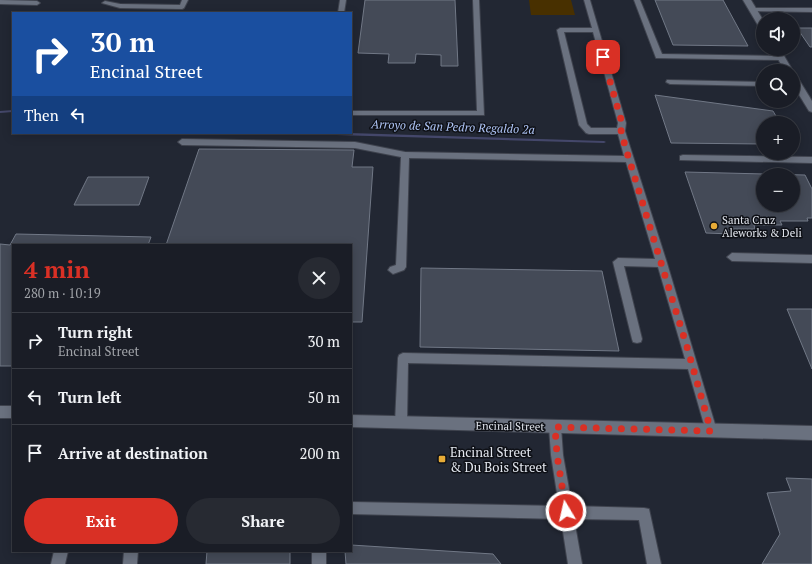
<!DOCTYPE html>
<html lang="en">
<head>
<meta charset="utf-8">
<style>
	:root { --surface:#1a1d26; --page:#272a32; --text:#f1f3f6; --muted:#9fa2a7; --line:#383b43; --accent:#d93025 }
	body { margin:0; font-family:"PT Serif",serif; background:var(--page); color:var(--text); height:100vh; display:flex; flex-direction:column; font-size:15px; white-space:nowrap }
	* { box-sizing:border-box; margin:0 }
	p { font-size:13px; color:var(--muted) }
	.icon { flex:none; width:22px; height:22px; fill:none; stroke:currentColor; stroke-width:2; stroke-linecap:round; stroke-linejoin:round }
	.map { position:relative; flex:1; overflow:hidden }
	.panel { position:absolute; left:12px; top:244px; width:340px; height:308px; display:flex; flex-direction:column; background:var(--surface); border-radius:0px; box-shadow:0 2px 10px #0003,0 0 0 1px var(--line) }
	.panel>* { flex:none }
	.guide { position:absolute; left:12px; top:12px; width:340px; height:122px; border-radius:0px; box-shadow:0 2px 10px #0003,0 0 0 1px var(--line); background:#1a4fa0; color:#fff; overflow:hidden }
	.tools { position:absolute; left:756px; top:12px; display:grid; gap:8px }
	.tools a { display:grid; place-items:center; width:44px; height:44px; border-radius:50%; background:var(--surface); box-shadow:0 2px 10px #0003,0 0 0 1px var(--line); font-size:20px }
	.pin { position:absolute; display:grid; place-items:center; width:34px; height:34px; color:#fff; margin:-17px; border-radius:8px; box-shadow:0 2px 6px #0006 }
	.me { position:absolute; width:44px; margin:-22px; rotate:351deg; stroke-linejoin:round; filter:drop-shadow(0 0 3px #0008) }
	.turn { display:flex; align-items:center; gap:14px; height:84px; padding:0 12px; font-size:18px }
	.turn .icon { width:52px; height:52px; stroke-width:2.5 }
	.turn b { display:block; font-size:28px; line-height:34px }
	.then { display:flex; align-items:center; height:38px; padding:0 12px; background:#0003; gap:8px; font-size:15px }
	.round { display:grid; place-items:center; flex:none; width:42px; height:42px; border-radius:21px; background:var(--page) }
	.head { display:flex; align-items:center; justify-content:space-between; height:68px; padding:0 12px }
	h1 { font-size:24px; font-weight:700; line-height:30px; color:var(--accent) }
	.cta { display:flex; gap:8px; margin-top:auto; padding:8px 12px }
	.cta a { flex:1; height:46px; border-radius:24px; background:var(--accent); color:#fff; font-size:16px; font-weight:700; line-height:46px; text-align:center }
	.cta a+a { background:var(--page); color:var(--text) }
	ul { padding:0; list-style:none }
	li { display:flex; align-items:center; gap:12px; height:56px; padding:0 12px; border-top:1px solid var(--line) }
	li div { flex:1 }
	li b { display:block; font-size:15px }
	li em { font-style:normal }
	.map>svg:first-child { display:block }
	.green { fill:#483000 }
	.lines { fill:none; stroke-linecap:round; stroke-linejoin:round }
	.stream { fill:#44476a; fill-rule:evenodd }
	.building { fill:#444a57; stroke:#717886; fill-rule:evenodd }
	.lane-casing { stroke:#3f434e; stroke-width:2 }
	.secondary-casing { stroke:#3f434e; stroke-width:2 }
	.lane { fill:#6a717f; fill-rule:evenodd }
	.secondary { fill:#6a717f; fill-rule:evenodd }
	.route { stroke:#d93025; stroke-width:7; stroke-dasharray:0 12.6 }
	.poi-dot { fill:#e8ac37; stroke:#0e1016; stroke-width:1.5 }
	.labels { text-anchor:middle; stroke-width:3; stroke-linejoin:round; paint-order:stroke }
	.poi-label { font-size:11px; fill:#e2e6ee; stroke:#0e1016; text-anchor:start }
	.street-label { font-size:11px; fill:#e2e6ee; stroke:#0e1016 }
	.water-label { font-size:12px; font-style:italic; fill:#afc5f6; stroke:#0e1016 }
	.near-poi-label { font-size:13px; fill:#e2e6ee; stroke:#0e1016; text-anchor:start }
</style>
</head>
<body>
<div class="map">
<svg width="812" height="564" viewBox="0 0 812 564">
	<rect width="100%" height="100%" fill="#222733"/>
	<!-- green -->
	<path class="green" d="M529 0H571L575 15H531Z"/>
	<g class="lines">
		<!-- stream -->
		<g class="stream">
			<path d="M13 110V112L0 113V111Z"/>
			<path d="M301 133H350L604 141 606 142 604 143 303 134Z"/>
		</g>
	</g>
	<!-- building -->
	<g class="building">
		<path d="M365 0H455L458 66H441V55L416 54 415 63H388L389 54 358 53Z"/>
		<path d="M655 0H723L748 46 673 45Z"/>
		<path d="M797 28H812V47H810Z"/>
		<path d="M655 95 773 111 780 123H763V144L671 143Z"/>
		<path d="M199 149 354 150 352 167H373L362 322H351V245H166Z"/>
		<path d="M685 172 805 175 812 189V218H807L808 221H780L782 225H754L755 229H730L732 234 706 233ZM763 175H793V205H763Z"/>
		<path d="M88 177H149L139 205H74Z"/>
		<path d="M16 234 151 237 148 245H13V366H0V244L10 245Z"/>
		<path d="M421 268 602 271 619 351 420 347Z"/>
		<path d="M787 309H812V369Z"/>
		<path d="M786 478 812 479V564H762L780 534 767 493 791 491Z"/>
		<path d="M351 545 493 554 501 564H346L345 551H351Z"/>
		<path d="M207 551H290V564H206Z"/>
	</g>
	<g class="lines">
		<defs>
			<g id="lane">
				<path d="M0 0 37 1 40 3 37 5 0 4Z"/>
				<path d="M182 0H188L184 8 182 9 120 8 102 3 105 1 120 4 180 5Z"/>
				<path d="M340 0H346L344 13H338Z"/>
				<path d="M473 0H479L484 115H351V111H477Z"/>
				<path d="M584 0H590L626 123 625 131 667 263 717 431 715 435 711 436 707 435 688 369 408 363 407 423 405 427 401 428 397 427 395 423 398 358 399 355 403 353 685 359 658 267 624 266 642 339 641 342 637 343 633 342 632 339 613 262 618 258 655 259 626 162 409 158 406 267 404 270 393 274 388 270 390 267 396 265 401 157 355 148 182 145 178 142 182 139 355 142 405 152 624 156 618 134H589L586 133 579 125 557 30 560 28H592ZM564 32H593L618 123 617 128H591L587 124Z"/>
				<path d="M634 0H640L662 54 781 56 785 58 781 60 656 58Z"/>
				<path d="M753 8H812V12L751 11V9Z"/>
				<path d="M667 80 763 82V86L670 84 666 82Z"/>
				<path d="M683 155 812 157V163L680 160V156Z"/>
				<path d="M732 253 812 255V263L732 261 727 257Z"/>
				<path d="M555 422 559 423 561 427 563 455 572 506 644 508 649 509 661 564H647L639 520 574 519 582 564H568L561 519 351 514V502L559 506 551 455 549 427 551 423Z"/>
				<path d="M54 551H68L65 564H51Z"/>
				<path d="M124 551H138L137 564H123Z"/>
				<rect x="312" y="551" width="14" height="13"/>
			</g>
			<g id="secondary">
				<path d="M743 0H751L763 20V29L759 27Z"/>
				<path d="M772 49H780L793 71V72L785 71Z"/>
				<path d="M793 74 796 75 812 101V112L809 111 793 85Z"/>
				<rect x="0" y="406" width="13" height="12"/>
				<path d="M351 415 812 426V440L351 427Z"/>
			</g>
		</defs>
		<!-- lane casing -->
		<use href="#lane" class="lane-casing"/>
		<!-- secondary casing -->
		<use href="#secondary" class="secondary-casing"/>
		<!-- lane -->
		<use href="#lane" class="lane"/>
		<!-- secondary -->
		<use href="#secondary" class="secondary"/>
	</g>
	<g class="lines">
		<!-- route -->
		<path class="route" d="M566 511 557 455 555 427 711 431 687 347 629 159 621 132 622 123 603 57"/>
	</g>
	<!-- markers -->
	<g class="poi-dot">
		<circle cx="714" cy="226" r="4"/>
		<rect x="438" y="455" width="8" height="8" rx="2"/>
	</g>
	<g class="labels">
		<!-- poi labels -->
		<g class="poi-label">
			<text x="722" y="224">Santa Cruz<tspan x="722" dy="13">Aleworks &amp; Deli</tspan></text>
		</g>
		<!-- street labels -->
		<g class="street-label">
			<text transform="translate(510 426) rotate(1)" y="4">Encinal Street</text>
		</g>
		<!-- water labels -->
		<g class="water-label">
			<text transform="translate(453 127) rotate(2)" y="4">Arroyo de San Pedro Regaldo 2a</text>
		</g>
		<!-- near-poi labels -->
		<g class="near-poi-label">
			<text x="450" y="457">Encinal Street<tspan x="450" dy="15">&amp; Du Bois Street</tspan></text>
		</g>
	</g>
</svg>
<div class="tools">
<a><svg class="icon" aria-label="sound" viewBox="0 0 24 24"><path d="M4 9h4l5-4v14l-5-4H4zM17 9q2 3 0 6"/></svg></a>
<a><svg class="icon" aria-label="search" viewBox="0 0 24 24"><circle cx="10" cy="10" r="6"/><path d="M15 15l6 6"/></svg></a>
<a>+</a>
<a>−</a>
</div>
<div class="pin" style="left:603px;top:57px;background:#d93025"><svg class="icon" aria-label="arrive" viewBox="0 0 24 24"><path d="M6 21V4h12l-3 4 3 4H6"/></svg></div>
<svg class="me" style="left:566px;top:511px" viewBox="-20 -20 40 40"><circle r="17" fill="#d93025" stroke="#fff" stroke-width="3"/><path d="M0-11L8 9 0 5-8 9z" fill="#fff"/></svg>
<div class="guide">
<div class="turn"><svg class="icon" aria-label="right" viewBox="0 0 24 24"><path d="M7 20v-9h11M14 6l5 5-5 5"/></svg><div><b>30 m</b>Encinal Street</div></div>
<div class="then">Then<svg class="icon" aria-label="left" viewBox="0 0 24 24"><path d="M17 20v-9H6M10 6l-5 5 5 5"/></svg></div>
</div>
<section class="panel">
<div class="head"><div><h1>4 min</h1><p>280 m · 10:19</p></div><a class="round"><svg class="icon" aria-label="close" viewBox="0 0 24 24"><path d="M6 6l12 12M18 6L6 18"/></svg></a></div>
<ul>
<li><svg class="icon" aria-label="right" viewBox="0 0 24 24"><path d="M7 20v-9h11M14 6l5 5-5 5"/></svg><div><b>Turn right</b><p>Encinal Street</p></div><em>30 m</em></li>
<li><svg class="icon" aria-label="left" viewBox="0 0 24 24"><path d="M17 20v-9H6M10 6l-5 5 5 5"/></svg><div><b>Turn left</b></div><em>50 m</em></li>
<li><svg class="icon" aria-label="arrive" viewBox="0 0 24 24"><path d="M6 21V4h12l-3 4 3 4H6"/></svg><div><b>Arrive at destination</b></div><em>200 m</em></li>
</ul>
<div class="cta"><a>Exit</a><a>Share</a></div>
</section>
</div>
</body>
</html>
